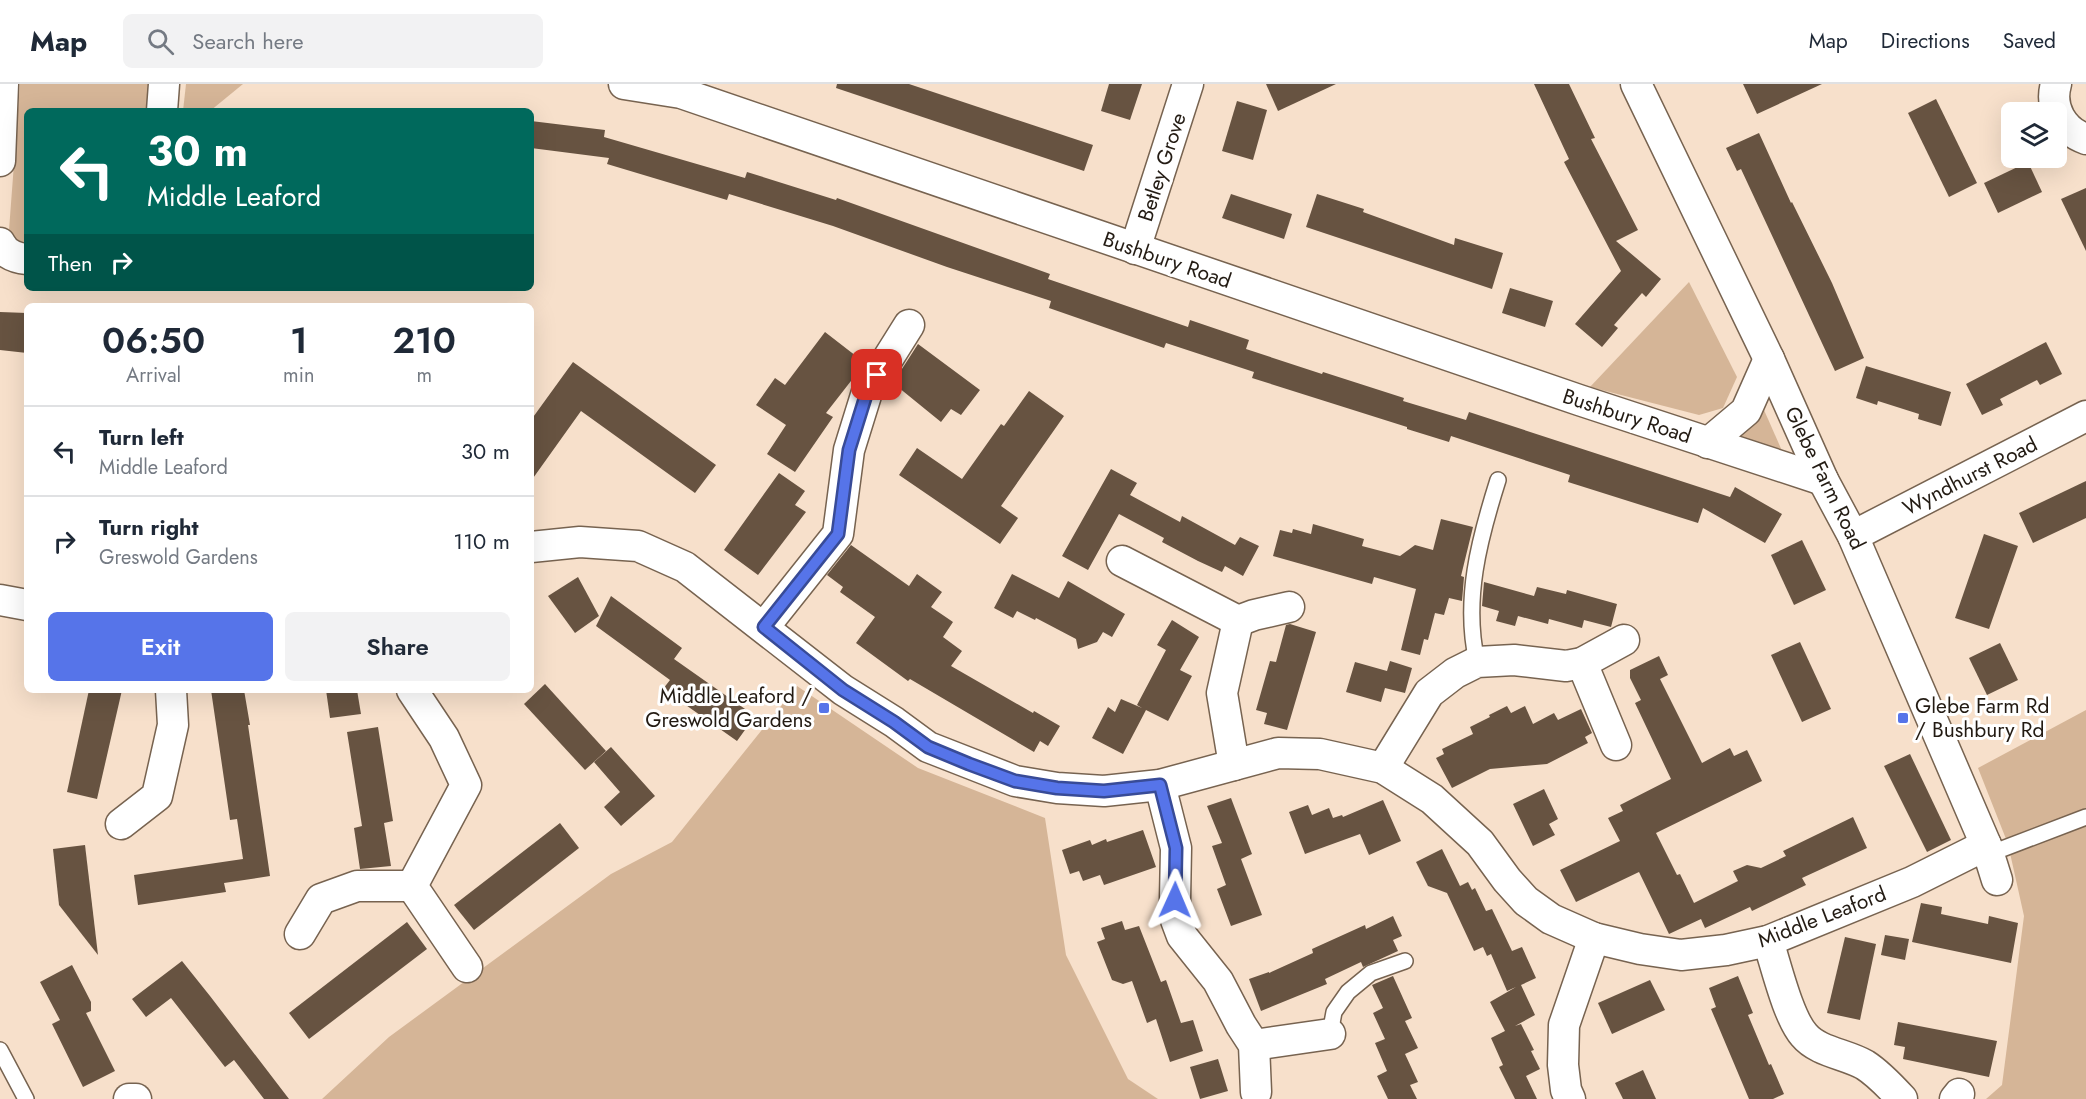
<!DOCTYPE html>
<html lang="en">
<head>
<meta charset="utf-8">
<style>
	:root { --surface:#fff; --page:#f2f2f3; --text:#1f2937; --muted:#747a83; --line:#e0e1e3; --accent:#5674e9 }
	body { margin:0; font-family:Jost,sans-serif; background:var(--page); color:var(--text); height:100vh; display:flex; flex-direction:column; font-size:22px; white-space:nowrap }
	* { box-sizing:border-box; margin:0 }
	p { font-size:20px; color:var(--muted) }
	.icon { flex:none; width:33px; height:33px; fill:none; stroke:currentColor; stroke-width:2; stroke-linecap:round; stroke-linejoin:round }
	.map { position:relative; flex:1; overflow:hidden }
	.side { position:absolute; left:24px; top:219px; width:510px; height:390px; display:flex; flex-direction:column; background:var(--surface); border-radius:9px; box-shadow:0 6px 24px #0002 }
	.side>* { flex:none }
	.banner { position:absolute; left:24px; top:24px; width:510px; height:183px; border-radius:9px; box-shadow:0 6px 24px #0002; background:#00695c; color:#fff; overflow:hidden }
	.tools { position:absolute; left:2001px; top:18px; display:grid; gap:12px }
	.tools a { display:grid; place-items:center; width:66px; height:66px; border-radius:9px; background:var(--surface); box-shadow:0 6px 24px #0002; font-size:30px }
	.pin { position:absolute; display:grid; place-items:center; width:51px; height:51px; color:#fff; margin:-26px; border-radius:12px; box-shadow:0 3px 9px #0006 }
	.me { position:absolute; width:66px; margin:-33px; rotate:1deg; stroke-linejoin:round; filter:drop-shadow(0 0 4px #0008) }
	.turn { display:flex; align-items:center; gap:21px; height:126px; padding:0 24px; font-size:27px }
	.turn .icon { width:78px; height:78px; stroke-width:2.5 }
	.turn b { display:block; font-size:42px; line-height:51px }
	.then { display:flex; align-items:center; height:57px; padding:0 24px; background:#0003; gap:12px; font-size:22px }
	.eta { display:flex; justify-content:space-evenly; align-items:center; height:102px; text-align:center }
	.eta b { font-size:36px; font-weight:600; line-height:42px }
	.cta { display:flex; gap:12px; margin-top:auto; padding:12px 24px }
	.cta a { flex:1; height:69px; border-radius:9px; background:var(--accent); color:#fff; font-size:24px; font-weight:600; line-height:69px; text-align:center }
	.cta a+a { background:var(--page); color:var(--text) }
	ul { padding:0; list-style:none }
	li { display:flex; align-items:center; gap:18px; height:90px; padding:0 24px; border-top:2px solid var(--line) }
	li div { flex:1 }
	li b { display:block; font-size:22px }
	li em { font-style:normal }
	header { display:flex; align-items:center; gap:36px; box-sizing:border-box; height:84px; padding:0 30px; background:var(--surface); border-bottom:2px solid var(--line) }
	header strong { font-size:28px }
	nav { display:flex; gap:33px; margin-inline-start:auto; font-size:21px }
	.search { width:420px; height:54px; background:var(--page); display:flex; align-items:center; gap:15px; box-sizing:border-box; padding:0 21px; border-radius:9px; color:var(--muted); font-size:22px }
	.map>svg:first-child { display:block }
	.green { fill:#d5b597 }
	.building { fill:#675341 }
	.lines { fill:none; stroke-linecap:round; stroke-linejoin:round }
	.lane-casing { stroke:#776350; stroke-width:18 }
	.street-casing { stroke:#776350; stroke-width:33 }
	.lane { stroke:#fff; stroke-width:15 }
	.street { stroke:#fff; stroke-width:30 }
	.route-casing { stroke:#384b97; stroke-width:15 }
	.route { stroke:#5674e9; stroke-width:10 }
	.poi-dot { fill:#5674e9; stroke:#fff; stroke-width:2 }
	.labels { text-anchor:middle; stroke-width:6; stroke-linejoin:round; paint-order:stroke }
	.street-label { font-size:21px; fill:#231b13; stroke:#fff }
	.poi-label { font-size:21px; fill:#231b13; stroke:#fff; text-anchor:end }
</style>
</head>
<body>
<header>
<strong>Map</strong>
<div class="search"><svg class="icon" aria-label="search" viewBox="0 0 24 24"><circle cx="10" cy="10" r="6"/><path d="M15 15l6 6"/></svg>Search here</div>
<nav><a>Map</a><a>Directions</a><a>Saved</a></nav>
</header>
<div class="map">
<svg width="2086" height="1015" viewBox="0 0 2086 1015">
	<rect width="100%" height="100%" fill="#f7e0cb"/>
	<!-- green -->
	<g class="green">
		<path d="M20 0H150L149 27H27V161L18 157 9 146Z"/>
		<path d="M186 0H243L210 27H183Z"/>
		<path d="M1689 198 1737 293 1723 324 1699 331 1590 303Z"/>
		<path d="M1764 326 1783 369 1739 353Z"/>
		<path d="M797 602 918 684 1045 734 1066 871 1128 995 1158 1015H322L389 953 611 790 672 758Z"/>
		<path d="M2086 626V1015H1986L2002 1001 2024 832 2008 760 1978 684Z"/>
	</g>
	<!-- building -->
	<g class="building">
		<path d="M837 0H909L1093 61 1084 87 836 4Z"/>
		<path d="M1109 0H1142L1130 36 1101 27Z"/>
		<path d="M1266 0H1336L1278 27Z"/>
		<path d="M1534 0H1569L1595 54 1591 55 1638 146 1616 157 1661 195 1646 213 1642 209 1614 241 1618 244 1602 263 1575 240 1621 187 1564 78 1569 75Z"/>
		<path d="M1743 0H1822L1757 30Z"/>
		<path d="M1936 15 1977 99 1949 113 1908 29Z"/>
		<path d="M1237 17 1267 26 1253 76 1222 67Z"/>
		<path d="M531 37 605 46 604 53 745 94 747 88 836 116 837 114 1050 190 1048 195 1188 243 1190 236 1249 256 1246 265 1322 290 1323 288 1404 314 1403 317 1466 336 1469 328 1730 413 1735 403 1782 430 1765 459 1703 424 1698 439 1568 398 1570 391 1451 352 1449 358 1407 345V343L1252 294 1254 288 1166 259 1164 264 1049 224 1051 217 947 183 833 142 729 110 727 116 607 80 609 74 531 64Z"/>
		<path d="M1759 49 1791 119 1792 118 1832 199 1864 274 1835 287 1741 85 1737 87 1726 64Z"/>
		<path d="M2028 78 2042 108 1998 129 1984 99Z"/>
		<path d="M2086 104V167L2061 115Z"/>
		<path d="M1231 110 1292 130 1284 155 1222 134Z"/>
		<path d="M1317 110 1364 125 1363 128 1454 161 1455 154 1503 169 1492 205 1306 143Z"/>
		<path d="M1510 204 1553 217 1545 243 1502 229Z"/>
		<path d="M0 228 27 229V269L0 266Z"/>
		<path d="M825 248 865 279 826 329 833 333 795 388 767 370 786 341 756 321 775 294 785 301Z"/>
		<path d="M2046 258 2062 290 2040 301 2037 296 2000 315 2003 321 1982 331 1966 300Z"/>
		<path d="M918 260 980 306 961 331 951 325 941 338 893 299Z"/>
		<path d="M573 278 716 381 695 409 581 327 531 397V336Z"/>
		<path d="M1866 282 1951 308 1941 342 1918 335 1919 330 1878 317 1877 321 1856 314Z"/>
		<path d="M1029 307 1064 332 1001 422 1018 434 1000 460 899 391 917 364 962 395 1001 340 1004 342Z"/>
		<path d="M1111 385 1137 399 1130 411 1180 438 1182 432 1235 461 1240 453 1259 462 1243 492 1225 482 1222 488 1198 477 1162 458 1164 454 1119 430 1088 486 1062 472Z"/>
		<path d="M779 389 805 407 795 421 806 428 758 491 724 466Z"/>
		<path d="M2086 397V434L2033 459 2019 429Z"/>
		<path d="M1441 435 1473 443 1461 492 1464 493 1462 517 1449 514 1444 531 1435 529 1428 556 1424 555 1420 571 1401 566 1416 505 1374 493 1372 500 1273 472 1280 446 1292 449 1293 445 1311 450 1313 440 1364 455 1362 462 1400 472 1415 461 1433 466Z"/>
		<path d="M1984 450 2018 462 1989 545 1955 534Z"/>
		<path d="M1802 456 1826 506 1794 521 1771 471Z"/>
		<path d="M851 461 909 502 917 490 942 508 931 523 953 538 943 553 962 567 951 582 1033 629 1034 627 1060 642 1048 662 1040 657 1034 668 910 595 908 597 856 559 875 533 840 508 843 503 827 491Z"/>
		<path d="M1012 490 1059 514 1068 497 1125 530 1112 553 1103 548 1097 558 1078 565 1076 555 1036 534 1035 536 1017 527 1013 534 994 524Z"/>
		<path d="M578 493 599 532 575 549 548 512Z"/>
		<path d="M1484 498 1534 512 1537 503 1566 510 1567 506 1617 520 1611 543 1584 536 1582 544 1549 535 1548 540 1518 532 1515 542 1496 537 1499 527 1482 522Z"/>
		<path d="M611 512 682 564 674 575 755 632 737 657 663 605 670 596 596 542Z"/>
		<path d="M1172 536 1199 553 1180 586 1192 592 1168 637 1146 626 1123 670 1092 654 1108 623 1115 628 1121 615 1142 624 1137 621 1166 566 1157 561Z"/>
		<path d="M1290 540 1316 548 1287 646 1264 640 1267 629 1256 626 1270 577 1276 578 1286 541Z"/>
		<path d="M1800 558 1831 625 1802 638 1771 571Z"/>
		<path d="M2000 559 2018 596 1987 611 1969 574Z"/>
		<path d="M1659 572 1668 591 1660 595 1702 679 1730 664 1734 672 1747 666 1762 697 1656 749 1677 791 1680 790 1694 819 1738 797 1733 787 1747 781 1761 784 1786 772 1783 767 1853 733 1867 764 1802 794 1806 801 1752 827 1750 823 1705 844 1701 835 1669 850 1639 788 1576 818 1560 786 1620 757 1608 734 1623 727 1620 721 1671 695 1635 619 1641 616 1630 594V586Z"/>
		<path d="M1390 577 1412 584 1405 609 1385 604 1381 618 1346 608 1355 578 1387 587Z"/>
		<path d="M545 600 606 667 585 686 524 620Z"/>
		<path d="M89 606H122L97 715 67 708Z"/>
		<path d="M211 606H244L250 641H248L270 792 224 799 226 808 138 821 134 791 243 775 237 735 230 736Z"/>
		<path d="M326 606H357L361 630 330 634Z"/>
		<path d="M1507 622 1511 629 1525 622 1533 640 1554 629 1558 636 1581 625 1592 649 1585 653 1588 659 1547 680 1490 685 1452 704 1436 674 1444 670 1442 665 1473 650 1470 643 1490 633 1489 631Z"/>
		<path d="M378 643 393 737 384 739 391 782 360 785 354 744 362 742 347 648Z"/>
		<path d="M611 663 655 712 621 742 604 723 620 708 594 678Z"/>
		<path d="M1910 670 1951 756 1927 768 1884 682Z"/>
		<path d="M1544 705 1558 735 1549 740 1555 751 1533 762 1513 720Z"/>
		<path d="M1231 714 1252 770 1241 775 1262 831 1231 842 1217 805 1226 801 1212 762 1222 759 1207 722Z"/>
		<path d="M1383 716 1401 757 1369 771 1360 750 1305 770 1289 728 1308 721 1312 731 1329 724 1333 734 1342 731 1343 733Z"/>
		<path d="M560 739 579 764 474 846 454 821Z"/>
		<path d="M1143 746 1156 783 1104 801 1100 791 1083 797 1079 787 1070 790 1062 766 1090 756 1092 761 1106 755 1107 758Z"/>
		<path d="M85 761 98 871 59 821 53 765Z"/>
		<path d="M1442 765 1460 802 1468 798 1472 806 1475 804 1486 827 1492 825 1512 867 1522 863 1536 894 1521 901 1535 931 1515 942 1521 940 1534 966 1531 967 1540 985 1526 992 1537 1015H1515L1499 983 1503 981 1491 954 1505 947 1490 918 1516 903 1507 907 1491 870 1487 872 1483 863 1474 867 1447 809 1428 802 1416 778Z"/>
		<path d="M1921 819 1942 823 1941 830 1988 840 1989 832 2018 839 2011 879 1912 858Z"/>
		<path d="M1393 832 1402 852 1393 856 1398 867 1363 883 1361 878 1325 895 1327 900 1261 927 1249 895 1269 888V889L1313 869 1312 865 1365 841 1366 845Z"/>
		<path d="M1122 837 1125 846 1139 842 1161 898 1166 896 1181 939 1193 936 1203 967 1170 978 1156 935 1147 939 1132 897 1123 900 1112 896 1097 858 1105 855 1101 844Z"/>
		<path d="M407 838 427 865 309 955 289 929Z"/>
		<path d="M1885 851 1909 855 1905 876 1881 871Z"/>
		<path d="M1845 853 1876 860 1860 936 1827 929Z"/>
		<path d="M182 877 210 912 289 1015H264L234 976 225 983 171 914 146 933 132 915Z"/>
		<path d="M72 881 91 918V927L86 929 115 987 83 1003 52 940 60 936 40 898Z"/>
		<path d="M1393 892 1412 934 1405 937 1418 964 1405 970 1418 998 1410 1001 1417 1015H1388L1377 992 1387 987 1375 959 1385 955 1373 929 1383 924 1372 901Z"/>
		<path d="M1738 892 1753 929 1748 931 1769 981 1771 980 1784 1010 1773 1015H1749L1711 925 1716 923 1709 904Z"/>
		<path d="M1650 896 1665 926 1612 950 1598 919Z"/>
		<path d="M1898 938 1997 957 1989 993 1903 975 1905 963 1894 961Z"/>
		<path d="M1218 975 1228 1007 1200 1015 1190 983Z"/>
		<path d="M1643 986 1656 1015H1623L1615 999Z"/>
	</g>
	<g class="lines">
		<defs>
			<g id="lane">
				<path d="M1477 578C1463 516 1479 456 1498 396"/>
				<path d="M1989 770 2086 733"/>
				<path d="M1330 950 1334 928 1348 908 1371 889 1405 877"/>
				<path d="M0 966 26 1015"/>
			</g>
			<g id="street">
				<path d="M624 0 681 9 1579 316 1823 396"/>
				<path d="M1636 0 1769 275 1823 396 1853 452 1986 761 1997 796"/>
				<path d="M2056 0C2049 24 2063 47 2086 55"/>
				<path d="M162 27 164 0"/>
				<path d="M0 77 3 0"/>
				<path d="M0 159C5 170 15 174 27 175"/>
				<path d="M1135 165 1188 0"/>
				<path d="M1708 359 1746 327 1769 275"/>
				<path d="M1853 452 2086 332"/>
				<path d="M531 463 580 458 638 462 685 483 843 606 894 638 928 663 1015 697 1057 704 1104 707 1160 701 1278 669 1320 670 1383 684 1432 715 1480 759 1507 796 1526 817 1551 835 1594 854 1640 865 1681 871 1726 866 1768 857 1912 798 1986 761"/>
				<path d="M1122 477 1238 537 1222 609 1234 681"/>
				<path d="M0 516 27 521"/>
				<path d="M1238 537 1254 531 1289 523"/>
				<path d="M764 543 838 450 849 366 867 308 909 241"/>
				<path d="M1582 579 1616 661"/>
				<path d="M412 606 444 654 466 701 412 802 467 883"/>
				<path d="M1383 684 1429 609 1455 589 1477 578 1514 576 1566 582 1582 579 1624 556"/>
				<path d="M1160 701 1176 764 1175 816 1176 836 1182 852 1218 897 1241 941 1254 961 1256 1008"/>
				<path d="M121 740 157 712 173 641 171 606"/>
				<path d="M300 850 321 815 357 802H412"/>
				<path d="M1768 857C1776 881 1788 933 1804 951 1818 968 1846 970 1865 981 1879 990 1891 1003 1902 1015"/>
				<path d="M1254 961 1330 950"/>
				<path d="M129 1015H136"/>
				<path d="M1570 1015 1566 1006 1563 981 1564 941 1594 854"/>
				<path d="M1955 1015 1959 1010"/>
			</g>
		</defs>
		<!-- lane casing -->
		<use href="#lane" class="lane-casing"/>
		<!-- street casing -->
		<use href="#street" class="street-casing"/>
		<!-- lane -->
		<use href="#lane" class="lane"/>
		<!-- street -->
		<use href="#street" class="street"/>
	</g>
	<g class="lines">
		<defs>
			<path id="route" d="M877 291 867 308 849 366 838 450 764 543 843 606 894 638 928 663 969 680 1015 697 1057 704 1104 707 1160 701 1176 764 1175 816"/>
		</defs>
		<!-- route casing -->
		<use href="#route" class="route-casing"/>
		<!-- route -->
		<use href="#route" class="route"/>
	</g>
	<!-- markers -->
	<g class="poi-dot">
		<rect x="818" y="618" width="12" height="12" rx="3"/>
		<rect x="1897" y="628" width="12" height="12" rx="3"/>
	</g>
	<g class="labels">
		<!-- street labels -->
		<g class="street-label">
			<text transform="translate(1162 83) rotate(-72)" y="7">Betley Grove</text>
			<text transform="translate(1167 176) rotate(19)" y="7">Bushbury Road</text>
			<text transform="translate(1627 332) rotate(18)" y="7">Bushbury Road</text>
			<text transform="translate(1970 392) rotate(-27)" y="7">Wyndhurst Road</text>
			<text transform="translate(1825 394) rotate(64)" y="7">Glebe Farm Road</text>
			<text transform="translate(1822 833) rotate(-21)" y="7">Middle Leaford</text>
		</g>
		<!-- poi labels -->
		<g class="poi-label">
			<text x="812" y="619">Middle Leaford /<tspan x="812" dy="24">Greswold Gardens</tspan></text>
			<text x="1915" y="629" text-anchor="start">Glebe Farm Rd<tspan x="1915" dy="24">/ Bushbury Rd</tspan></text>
		</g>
	</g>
</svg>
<div class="tools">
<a><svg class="icon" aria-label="layers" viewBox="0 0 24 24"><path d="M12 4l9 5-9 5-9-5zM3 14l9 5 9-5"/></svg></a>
</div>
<div class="pin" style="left:877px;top:291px;background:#d93025"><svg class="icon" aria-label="arrive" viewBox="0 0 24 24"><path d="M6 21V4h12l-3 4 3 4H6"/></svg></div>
<svg class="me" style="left:1175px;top:816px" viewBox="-20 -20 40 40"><path d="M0-17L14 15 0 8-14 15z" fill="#5674e9" stroke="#fff" stroke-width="4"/></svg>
<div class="banner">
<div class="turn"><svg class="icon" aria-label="left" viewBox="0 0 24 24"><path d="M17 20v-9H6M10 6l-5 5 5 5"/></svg><div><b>30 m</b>Middle Leaford</div></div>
<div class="then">Then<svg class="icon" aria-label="right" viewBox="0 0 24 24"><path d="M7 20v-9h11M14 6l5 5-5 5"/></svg></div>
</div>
<section class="side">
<div class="eta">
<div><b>06:50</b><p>Arrival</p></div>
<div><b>1</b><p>min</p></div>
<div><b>210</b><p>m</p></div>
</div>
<ul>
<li><svg class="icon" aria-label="left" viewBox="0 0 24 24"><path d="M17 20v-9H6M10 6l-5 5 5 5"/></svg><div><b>Turn left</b><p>Middle Leaford</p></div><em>30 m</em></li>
<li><svg class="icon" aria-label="right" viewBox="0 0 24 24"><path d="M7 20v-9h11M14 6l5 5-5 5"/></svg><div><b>Turn right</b><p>Greswold Gardens</p></div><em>110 m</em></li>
</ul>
<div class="cta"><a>Exit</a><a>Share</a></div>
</section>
</div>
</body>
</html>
